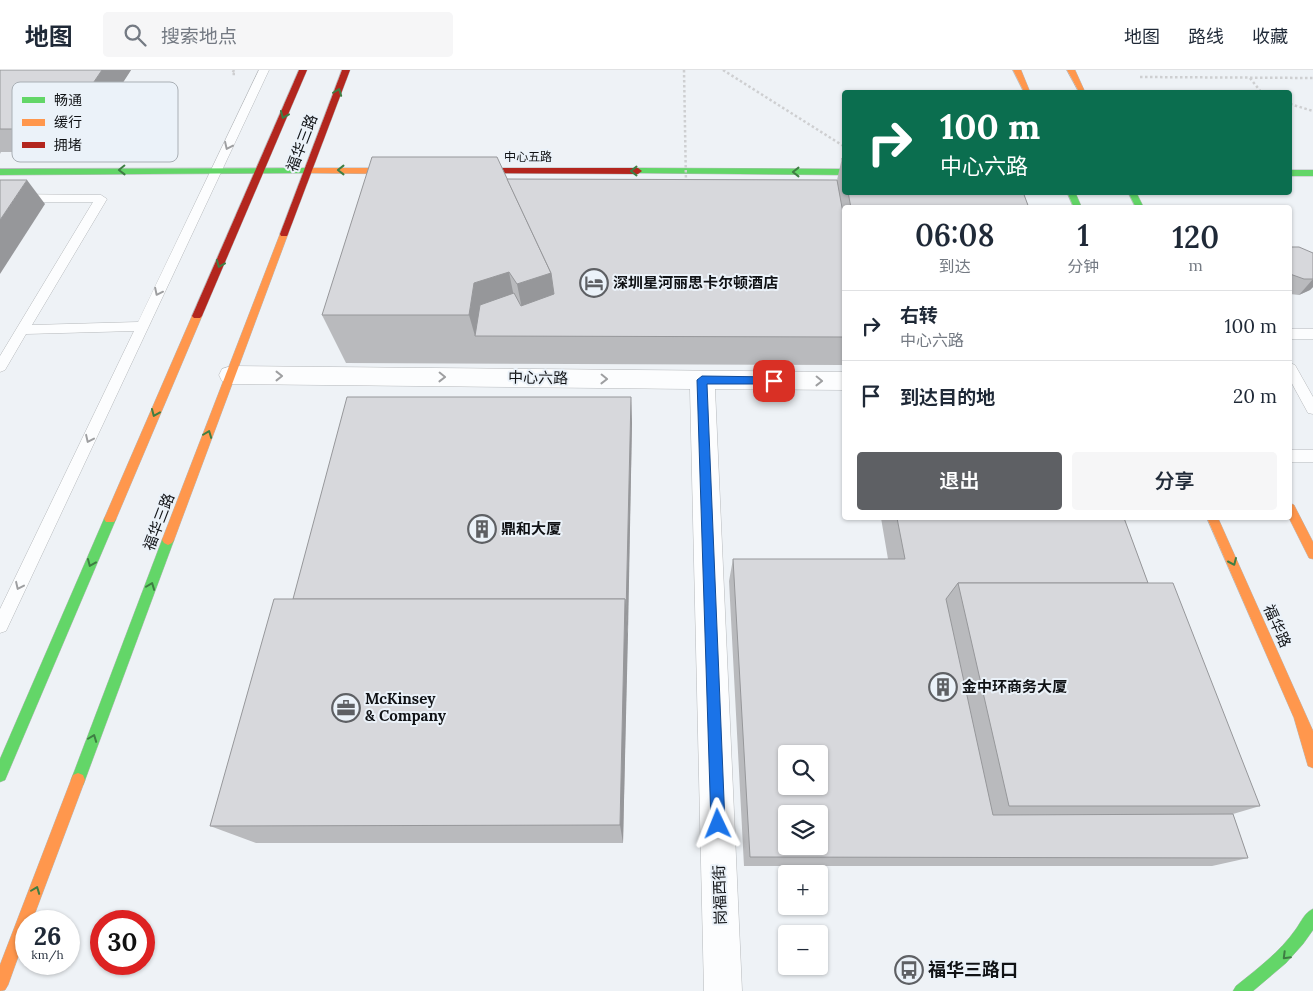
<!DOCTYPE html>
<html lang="zh">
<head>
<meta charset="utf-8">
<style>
	:root { --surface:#fff; --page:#f6f6f7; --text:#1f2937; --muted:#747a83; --line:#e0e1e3; --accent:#5e6064 }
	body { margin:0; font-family:Lora,"Noto Sans SC",serif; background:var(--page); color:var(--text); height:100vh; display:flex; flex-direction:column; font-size:19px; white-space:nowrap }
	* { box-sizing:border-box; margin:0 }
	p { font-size:16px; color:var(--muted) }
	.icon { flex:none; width:28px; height:28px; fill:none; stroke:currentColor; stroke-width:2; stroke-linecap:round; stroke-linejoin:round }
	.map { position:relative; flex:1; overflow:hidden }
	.drawer { position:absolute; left:842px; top:135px; width:450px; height:315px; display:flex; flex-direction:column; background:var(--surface); border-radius:5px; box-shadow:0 1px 4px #0004 }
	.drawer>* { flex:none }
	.guide { position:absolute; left:842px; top:20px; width:450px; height:105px; border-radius:5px; box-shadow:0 1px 4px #0004; background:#0b6e4f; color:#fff; overflow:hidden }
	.controls { position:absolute; left:778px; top:675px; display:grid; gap:10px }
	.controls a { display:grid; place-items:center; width:50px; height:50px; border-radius:5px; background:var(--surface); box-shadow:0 1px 4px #0004; font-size:25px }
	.speed { position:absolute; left:15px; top:840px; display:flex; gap:10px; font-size:25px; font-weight:700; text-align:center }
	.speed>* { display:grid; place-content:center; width:65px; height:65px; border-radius:50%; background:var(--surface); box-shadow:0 1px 4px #0004; line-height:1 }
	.speed small { font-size:12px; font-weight:400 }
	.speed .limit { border:8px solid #d22; background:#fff; color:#111 }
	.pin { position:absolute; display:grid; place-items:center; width:42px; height:42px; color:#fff; margin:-21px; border-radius:10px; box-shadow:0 2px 8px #0006 }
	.me { position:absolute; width:55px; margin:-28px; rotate:358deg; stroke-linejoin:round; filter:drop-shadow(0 0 4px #0008) }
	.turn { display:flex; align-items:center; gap:18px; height:105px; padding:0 15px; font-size:22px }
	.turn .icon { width:65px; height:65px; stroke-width:2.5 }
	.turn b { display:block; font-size:35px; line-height:42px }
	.eta { display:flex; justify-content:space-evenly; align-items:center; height:85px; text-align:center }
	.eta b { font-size:30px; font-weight:600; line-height:35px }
	.cta { display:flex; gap:10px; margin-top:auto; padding:10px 15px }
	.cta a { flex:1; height:58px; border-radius:5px; background:var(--accent); color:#fff; font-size:20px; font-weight:600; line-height:58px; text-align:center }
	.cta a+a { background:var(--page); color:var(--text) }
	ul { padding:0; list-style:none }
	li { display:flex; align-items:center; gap:15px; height:70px; padding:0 15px; border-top:1px solid var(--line) }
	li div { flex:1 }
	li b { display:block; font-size:19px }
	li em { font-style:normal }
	header { display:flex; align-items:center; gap:30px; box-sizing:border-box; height:70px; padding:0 25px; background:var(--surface); border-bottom:1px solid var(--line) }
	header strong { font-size:24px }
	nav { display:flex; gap:28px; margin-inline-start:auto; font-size:18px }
	.search { width:350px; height:45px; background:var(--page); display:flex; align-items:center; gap:12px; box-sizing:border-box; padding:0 18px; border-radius:5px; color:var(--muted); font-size:19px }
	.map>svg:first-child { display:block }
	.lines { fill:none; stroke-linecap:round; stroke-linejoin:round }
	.lane-casing { stroke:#b6b9bc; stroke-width:1 }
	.street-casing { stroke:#b6b9bc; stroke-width:1 }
	.fast-casing { stroke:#b6b9bc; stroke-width:1 }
	.slow-casing { stroke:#b6b9bc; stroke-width:1 }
	.jam-casing { stroke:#b6b9bc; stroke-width:1 }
	.path { stroke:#cecfd1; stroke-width:2.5; stroke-dasharray:2.5 2.5; stroke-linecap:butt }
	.lane { fill:#fcfdfe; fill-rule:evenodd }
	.street { fill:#fcfdfe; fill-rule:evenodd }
	.fast { fill:#63d668; fill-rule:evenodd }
	.slow { fill:#ff974d; fill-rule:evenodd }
	.jam { fill:#b3261e; fill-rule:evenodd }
	.path-bridge { stroke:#cecfd1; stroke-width:2.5; stroke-dasharray:2.5 2.5; stroke-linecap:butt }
	.wall { fill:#b9babd }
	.shaded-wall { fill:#96979a }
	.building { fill:#d7d8dc; stroke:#96979a; fill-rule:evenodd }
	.oneway { stroke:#3e7e43 }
	.oneway2 { stroke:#9e9fa1 }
	.route { fill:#1a73e8; stroke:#114b97 }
	.labels { text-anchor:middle; stroke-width:4; stroke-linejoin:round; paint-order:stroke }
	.far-street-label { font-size:12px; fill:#101215; stroke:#ebf2f9 }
	.street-label { font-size:15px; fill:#101215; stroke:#ebf2f9 }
	.poi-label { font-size:15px; font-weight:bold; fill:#101215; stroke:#ebf2f9; text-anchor:start }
	.near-poi-label { font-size:18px; font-weight:bold; fill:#101215; stroke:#ebf2f9; text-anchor:start }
	.key { fill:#ebf2f9; stroke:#a9afb5; stroke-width:1 }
	.key-label { font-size:14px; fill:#101215 }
</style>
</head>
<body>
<header>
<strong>地图</strong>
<div class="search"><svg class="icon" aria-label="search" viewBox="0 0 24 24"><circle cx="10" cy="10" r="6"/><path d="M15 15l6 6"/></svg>搜索地点</div>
<nav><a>地图</a><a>路线</a><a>收藏</a></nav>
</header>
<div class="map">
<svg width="1313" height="921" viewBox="0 0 1313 921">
	<rect width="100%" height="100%" fill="#eef2f6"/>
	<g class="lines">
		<defs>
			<g id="lane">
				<path d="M259 0H269L6 561 0 563V539L134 261 26 264 5 300 0 302V286L93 132H0V124L101 125 107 129 32 255 138 252Z"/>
				<rect x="1290" y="259" width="23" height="10"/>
				<path d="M1290 293 1295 295 1313 327V344L1308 343 1290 310Z"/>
				<rect x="1290" y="380" width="23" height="12"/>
			</g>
			<path id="street" d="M231 296 845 302V320L715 319 742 921H704L690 319 231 314 222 311 219 305 222 299Z"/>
			<g id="fast">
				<path d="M309 98 312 99V103L0 105V99Z"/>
				<path d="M638 98 845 99V105L635 103 634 101Z"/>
				<rect x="1290" y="100" width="23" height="6"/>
				<path d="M1067 122H1075L1082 138H1074Z"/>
				<path d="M1128 122H1136L1144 138H1136Z"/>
				<path d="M110 444 114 446 116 449 5 710 0 712V689L104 449 106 446Z"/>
				<path d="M168 465 172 467 174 470 85 710 83 715 78 717 73 715 71 710 162 470 164 467Z"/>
				<path d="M1313 839V860L1303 874 1286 893 1253 921H1233L1236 916C1257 899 1280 882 1296 859 1301 852 1305 842 1313 839Z"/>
			</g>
			<g id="slow">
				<path d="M1013 0H1021L1030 22H1024Z"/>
				<path d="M1067 0H1075L1085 22H1079Z"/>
				<path d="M309 98H406L410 101 406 104 306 103V99Z"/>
				<path d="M284 161 288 164 174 470 172 473 168 475 164 473 162 470 280 164Z"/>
				<path d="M197 243 202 246 116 449 114 452H106L104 449 192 246Z"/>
				<path d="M1290 433 1294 435 1313 472V489L1309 488 1289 448Z"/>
				<path d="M1207 448H1218L1313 661V698L1308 696 1294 648Z"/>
				<path d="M78 703 83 705 85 710 32 851H26V865L8 915 5 920 0 921V895L71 710 73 705Z"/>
			</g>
			<g id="jam">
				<path d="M299 0H307L202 246 200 248H194L192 246Z"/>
				<path d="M342 0H350L288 164 287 166H281L280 164Z"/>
				<path d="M467 98H638L642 101 638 104 464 103 463 101Z"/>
			</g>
		</defs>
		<!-- lane casing -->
		<use href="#lane" class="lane-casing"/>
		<!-- street casing -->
		<use href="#street" class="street-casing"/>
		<!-- fast casing -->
		<use href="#fast" class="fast-casing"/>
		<!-- slow casing -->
		<use href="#slow" class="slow-casing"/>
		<!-- jam casing -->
		<use href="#jam" class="jam-casing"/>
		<!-- path -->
		<g class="path">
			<path d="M234 0 232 4H235"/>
			<path d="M723 0 845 77"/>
			<path d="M1140 7 1313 8"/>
			<path d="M1250 8 1261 22"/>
			<path d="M1290 34 1313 41"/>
		</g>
		<!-- lane -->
		<use href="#lane" class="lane"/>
		<!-- street -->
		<use href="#street" class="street"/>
		<!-- fast -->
		<use href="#fast" class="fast"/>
		<!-- slow -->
		<use href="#slow" class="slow"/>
		<!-- jam -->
		<use href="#jam" class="jam"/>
		<!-- path-bridge -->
		<path class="path-bridge" d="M684 0 686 114"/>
	</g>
	<!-- wall -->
	<g class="wall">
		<path d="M0 0H131L78 82H1L0 84Z"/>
		<path d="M842 88H845V122H1023L1029 138H845V295L346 293 322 245 507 109 837 110Z"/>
		<path d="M1290 177 1313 183V217L1310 220 1299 225 1290 224Z"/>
		<path d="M631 327 632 353 623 773H256L210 756 293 529Z"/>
		<path d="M881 448H1124L1148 513 1260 736 1233 744 1248 788 1212 796H744L729 511 733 489H888Z"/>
	</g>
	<!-- shaded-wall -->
	<g class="shaded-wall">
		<path d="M102 0H131L78 82 62 59Z"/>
		<path d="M27 110 45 134 0 204V150Z"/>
		<path d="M509 202 519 252 475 266 469 245 474 213Z"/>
		<path d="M551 203 558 253 527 264 517 214Z"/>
		<path d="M1313 209V217L1310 220 1299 225Z"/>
		<path d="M631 327 632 353 628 564 626 544Z"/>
		<path d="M625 529 628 564 623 773 620 755Z"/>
	</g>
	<!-- building -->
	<g class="building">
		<path d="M0 0H102L62 59H0Z"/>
		<path d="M372 87H497L551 203 517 214 509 202 474 213 469 245H322Z"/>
		<path d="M842 88H845V105Z"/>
		<path d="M507 109 837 110 845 154V267L475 266 480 235 514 223 521 236 554 224 551 203Z"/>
		<path d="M0 110H27L0 150Z"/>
		<path d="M848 122H1023L1029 138H851Z"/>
		<path d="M1290 177H1299L1313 183V209H1304L1290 204Z"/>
		<path d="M347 327H631L626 544 625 529H293Z"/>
		<path d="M897 448H1124L1148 513H958L946 529 993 745 1233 744 1248 788 750 787 733 489H905ZM786 684H819V716H786ZM786 744H819V776H786Z"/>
		<path d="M958 513H1173L1260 736H1009Z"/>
		<path d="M274 529H625L620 755 210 756Z"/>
	</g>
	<!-- one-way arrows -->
	<defs><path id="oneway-chevron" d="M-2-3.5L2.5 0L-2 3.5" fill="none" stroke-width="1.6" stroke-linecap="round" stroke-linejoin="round" transform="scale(1.25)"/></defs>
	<g class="oneway">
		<use href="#oneway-chevron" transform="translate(338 22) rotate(-69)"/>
		<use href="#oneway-chevron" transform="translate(284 45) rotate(113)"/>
		<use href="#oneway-chevron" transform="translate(122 100) rotate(179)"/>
		<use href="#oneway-chevron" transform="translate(341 100) rotate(-180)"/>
		<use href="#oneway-chevron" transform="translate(634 101) rotate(-180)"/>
		<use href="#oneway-chevron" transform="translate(796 102) rotate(-180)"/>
		<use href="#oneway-chevron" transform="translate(220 194) rotate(113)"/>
		<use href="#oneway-chevron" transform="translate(155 343) rotate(113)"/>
		<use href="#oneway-chevron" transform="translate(208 364) rotate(-69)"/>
		<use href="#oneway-chevron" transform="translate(1233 492) rotate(66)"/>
		<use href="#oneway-chevron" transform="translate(91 493) rotate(113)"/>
		<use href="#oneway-chevron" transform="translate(151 516) rotate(-69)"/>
		<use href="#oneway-chevron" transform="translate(93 668) rotate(-69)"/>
		<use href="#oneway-chevron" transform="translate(36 820) rotate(-69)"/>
		<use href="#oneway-chevron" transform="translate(1286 886) rotate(135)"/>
	</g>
	<g class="oneway2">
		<use href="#oneway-chevron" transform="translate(228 76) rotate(115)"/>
		<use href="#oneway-chevron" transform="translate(158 222) rotate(116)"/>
		<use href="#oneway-chevron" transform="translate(279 306)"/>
		<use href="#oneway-chevron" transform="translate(442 307) rotate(1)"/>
		<use href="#oneway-chevron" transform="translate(604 309) rotate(1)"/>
		<use href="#oneway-chevron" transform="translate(819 311) rotate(1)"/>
		<use href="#oneway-chevron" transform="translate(89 369) rotate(115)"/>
		<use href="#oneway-chevron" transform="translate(19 516) rotate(115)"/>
	</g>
	<!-- route -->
	<path class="route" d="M702 306 774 307 779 311 774 314H707L725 754 723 759 718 761 713 759 711 754 697 310Z"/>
	<!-- icons -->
	<defs>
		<symbol id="hotel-ring" viewBox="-11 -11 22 22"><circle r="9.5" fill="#ebf2f9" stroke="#5e6064" stroke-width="1.5"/><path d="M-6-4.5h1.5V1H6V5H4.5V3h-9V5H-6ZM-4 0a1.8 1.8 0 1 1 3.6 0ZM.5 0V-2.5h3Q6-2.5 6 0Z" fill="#5e6064"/></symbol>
		<symbol id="building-ring" viewBox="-11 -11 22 22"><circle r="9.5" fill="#ebf2f9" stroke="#5e6064" stroke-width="1.5"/><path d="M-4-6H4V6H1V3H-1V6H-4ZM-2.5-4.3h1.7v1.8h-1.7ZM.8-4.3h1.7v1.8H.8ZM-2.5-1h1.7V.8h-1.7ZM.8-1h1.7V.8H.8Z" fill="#5e6064"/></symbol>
		<symbol id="office-ring" viewBox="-11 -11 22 22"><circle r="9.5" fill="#ebf2f9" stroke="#5e6064" stroke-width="1.5"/><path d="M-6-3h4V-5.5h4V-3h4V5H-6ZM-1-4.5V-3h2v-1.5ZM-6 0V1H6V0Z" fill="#5e6064"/></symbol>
		<symbol id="bus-ring" viewBox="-11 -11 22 22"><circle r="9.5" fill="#ebf2f9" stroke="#5e6064" stroke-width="1.5"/><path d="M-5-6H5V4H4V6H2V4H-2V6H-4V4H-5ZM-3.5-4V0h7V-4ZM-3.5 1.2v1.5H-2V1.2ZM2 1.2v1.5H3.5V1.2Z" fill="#5e6064"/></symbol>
	</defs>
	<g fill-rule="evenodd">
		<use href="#hotel-ring" x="578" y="197" width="32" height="32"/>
		<use href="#building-ring" x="466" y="443" width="32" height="32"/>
		<use href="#building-ring" x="927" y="601" width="32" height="32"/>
		<use href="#office-ring" x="330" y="622" width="32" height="32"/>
		<use href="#bus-ring" x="893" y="884" width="32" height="32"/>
	</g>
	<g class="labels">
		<!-- far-street labels -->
		<g class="far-street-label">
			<text x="528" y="91">中心五路</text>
		</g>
		<!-- street labels -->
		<g class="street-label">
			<text transform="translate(302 73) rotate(-69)" y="5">福华三路</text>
			<text transform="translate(538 308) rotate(1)" y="5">中心六路</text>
			<text transform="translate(159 452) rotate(-69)" y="5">福华三路</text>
			<text transform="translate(1277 556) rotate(66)" y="5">福华路</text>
			<text transform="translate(720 825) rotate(-92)" y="5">岗福西街</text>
		</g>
		<!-- poi labels -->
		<g class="poi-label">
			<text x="613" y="218">深圳星河丽思卡尔顿酒店</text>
			<text x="501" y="464">鼎和大厦</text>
			<text x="962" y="622">金中环商务大厦</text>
			<text x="365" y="634">McKinsey<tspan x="365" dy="17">&amp; Company</tspan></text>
		</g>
		<!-- near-poi labels -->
		<g class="near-poi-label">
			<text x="928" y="906">福华三路口</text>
		</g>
	</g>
	<!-- legend -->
	<rect x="12" y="12" width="166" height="80" rx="8" class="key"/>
	<rect x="22" y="27" width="23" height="6" fill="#63d668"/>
	<rect x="22" y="49" width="23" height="7" fill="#ff974d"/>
	<rect x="22" y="72" width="23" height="6" fill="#b3261e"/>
	<g class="key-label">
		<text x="54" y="35">畅通</text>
		<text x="54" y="57">缓行</text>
		<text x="54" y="80">拥堵</text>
	</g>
</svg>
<div class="controls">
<a><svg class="icon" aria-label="search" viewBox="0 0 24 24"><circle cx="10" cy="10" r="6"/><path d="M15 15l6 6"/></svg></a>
<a><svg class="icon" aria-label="layers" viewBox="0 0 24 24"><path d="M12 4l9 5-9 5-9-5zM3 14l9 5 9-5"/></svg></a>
<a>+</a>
<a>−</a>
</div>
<div class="speed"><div>26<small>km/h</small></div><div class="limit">30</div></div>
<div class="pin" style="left:774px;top:311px;background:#d93025"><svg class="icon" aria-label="arrive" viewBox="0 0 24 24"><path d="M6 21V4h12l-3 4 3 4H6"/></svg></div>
<svg class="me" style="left:718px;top:754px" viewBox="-20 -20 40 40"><path d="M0-17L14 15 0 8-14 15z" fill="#1a73e8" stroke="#fff" stroke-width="4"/></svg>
<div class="guide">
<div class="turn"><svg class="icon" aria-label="right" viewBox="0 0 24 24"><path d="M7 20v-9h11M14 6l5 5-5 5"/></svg><div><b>100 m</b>中心六路</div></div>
</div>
<section class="drawer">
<div class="eta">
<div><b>06:08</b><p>到达</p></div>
<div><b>1</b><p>分钟</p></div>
<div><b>120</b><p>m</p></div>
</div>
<ul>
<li><svg class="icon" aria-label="right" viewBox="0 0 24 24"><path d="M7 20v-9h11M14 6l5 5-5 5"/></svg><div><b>右转</b><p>中心六路</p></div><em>100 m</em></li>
<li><svg class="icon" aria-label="arrive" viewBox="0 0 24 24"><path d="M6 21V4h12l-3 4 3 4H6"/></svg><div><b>到达目的地</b></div><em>20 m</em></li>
</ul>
<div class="cta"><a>退出</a><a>分享</a></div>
</section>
</div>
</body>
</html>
